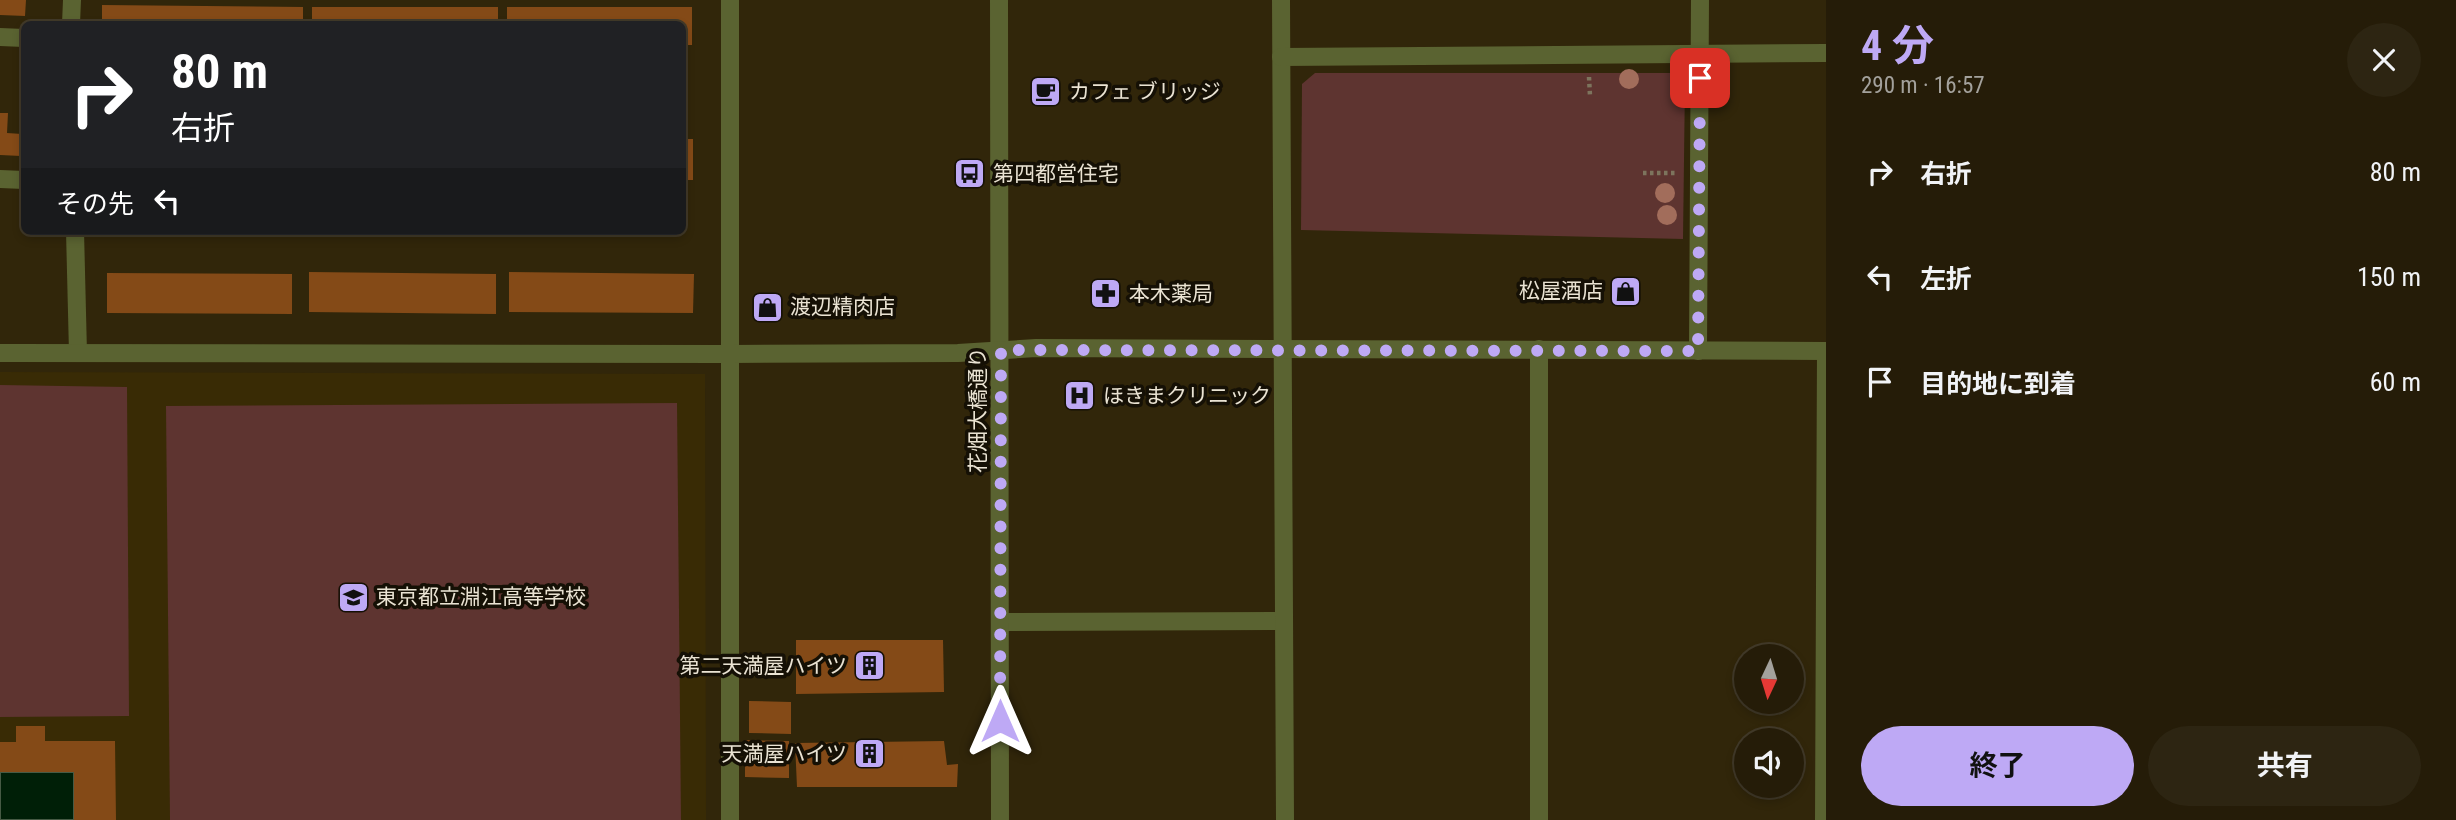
<!DOCTYPE html>
<html lang="ja">
<head>
<meta charset="utf-8">
<style>
	:root { --surface:#251c08; --page:#2d2512; --text:#f1f3f6; --muted:#a3a19c; --line:#423a29; --accent:#bea9f5 }
	body { margin:0; font-family:"Roboto Condensed","Noto Sans JP",sans-serif; background:var(--page); color:var(--text); height:100vh; display:flex; flex-direction:column; font-size:26px; white-space:nowrap }
	* { box-sizing:border-box; margin:0 }
	p { font-size:23px; color:var(--muted) }
	.icon { flex:none; width:38px; height:38px; fill:none; stroke:currentColor; stroke-width:2; stroke-linecap:round; stroke-linejoin:round }
	.map { position:relative; flex:1; overflow:hidden }
	.sheet { display:flex; flex-direction:column; background:var(--surface); width:630px }
	.sheet>* { flex:none }
	.guide { position:absolute; left:21px; top:21px; width:665px; height:214px; border-radius:10px; box-shadow:0 4px 10px #0003,0 0 0 2px var(--line); background:#202124; color:#fff; overflow:hidden }
	.needle { width:46px; rotate:184deg }
	.buttons { position:absolute; left:1734px; top:644px; display:grid; gap:14px }
	.buttons a { display:grid; place-items:center; width:70px; height:70px; border-radius:50%; background:var(--surface); box-shadow:0 4px 10px #0003,0 0 0 2px var(--line); font-size:35px }
	.pin { position:absolute; display:grid; place-items:center; width:60px; height:60px; color:#fff; margin:-30px; border-radius:14px; box-shadow:0 4px 10px #0006 }
	.me { position:absolute; width:77px; margin:-38px; rotate:0deg; stroke-linejoin:round; filter:drop-shadow(0 0 5px #0008) }
	.turn { display:flex; align-items:center; gap:24px; height:147px; padding:0 35px; font-size:32px }
	.turn .icon { width:91px; height:91px; stroke-width:2.5 }
	.turn b { display:block; font-size:49px; line-height:60px }
	.then { display:flex; align-items:center; height:66px; padding:0 35px; background:#0003; gap:14px; font-size:26px }
	.round { display:grid; place-items:center; flex:none; width:74px; height:74px; border-radius:37px; background:var(--page) }
	.headline { display:flex; align-items:center; justify-content:space-between; height:119px; padding:0 35px }
	h1 { font-size:42px; font-weight:700; line-height:52px; color:var(--accent) }
	.button { display:flex; gap:14px; margin-top:auto; padding:14px 35px }
	.button a { flex:1; height:80px; border-radius:42px; background:var(--accent); color:#111; font-size:28px; font-weight:700; line-height:80px; text-align:center }
	.button a+a { background:var(--page); color:var(--text) }
	ul { padding:0; list-style:none }
	li { display:flex; align-items:center; gap:21px; height:105px; padding:0 35px }
	li div { flex:1 }
	li b { display:block; font-size:26px }
	li em { font-style:normal }
	main { display:flex; flex:1; min-height:0 }
	.map>svg:first-child { display:block }
	.built { fill:#392b05 }
	.green { fill:#5e3430 }
	.water { fill:#001f07; stroke:#465a44; stroke-width:2 }
	.building { fill:#844a17 }
	.lines { fill:none; stroke-linecap:round; stroke-linejoin:round }
	.path { stroke:#7d745d; stroke-width:4.5; stroke-dasharray:3.5 3.5; stroke-linecap:butt }
	.service { stroke:#5a6331; stroke-width:18 }
	.minor { stroke:#5a6331; stroke-width:18 }
	.tertiary { stroke:#5a6331; stroke-width:18 }
	.tree { fill:#a26d5b }
	.route { stroke:#bea9f5; stroke-width:12; stroke-dasharray:0 21.6 }
	.labels { text-anchor:middle; stroke-width:7; stroke-linejoin:round; paint-order:stroke }
	.poi-label { font-size:21px; fill:#eae3d3; stroke:#151005; text-anchor:start }
	.street-label { font-size:21px; fill:#eae3d3; stroke:#151005 }
</style>
</head>
<body>
<main>
<div class="map">
<svg width="1826" height="820" viewBox="0 0 1826 820">
	<rect width="100%" height="100%" fill="#31260a"/>
	<!-- built -->
	<path class="built" d="M0 372 705 374 706 820H0Z"/>
	<!-- green -->
	<g class="green">
		<path d="M1315 73H1679L1685 81 1683 239 1301 230 1302 84Z"/>
		<path d="M0 385 127 387 129 716 0 717Z"/>
		<path d="M677 403 681 820H170L166 406Z"/>
	</g>
	<!-- water -->
	<rect class="water" x="0" y="772" width="74" height="48"/>
	<!-- building -->
	<g class="building">
		<path d="M0 0H26L25 16 0 15Z"/>
		<path d="M102 5 303 7V24H102Z"/>
		<rect x="312" y="7" width="186" height="17"/>
		<path d="M507 7H692V45H682V24H507Z"/>
		<path d="M0 113H8L7 133 22 134 21 156 0 155Z"/>
		<rect x="682" y="139" width="11" height="41"/>
		<path d="M309 272 496 274V314L309 312Z"/>
		<path d="M509 272 694 274 693 313 509 312Z"/>
		<path d="M107 273 292 274V314L107 313Z"/>
		<path d="M796 640H943L944 692 796 694Z"/>
		<path d="M749 701 791 702V734L749 733Z"/>
		<path d="M16 726H45V741H115L116 820H74V772H0V742H16Z"/>
		<path d="M745 740 789 741V778L745 777Z"/>
		<path d="M944 741 947 765 958 764 957 787H797L795 743Z"/>
	</g>
	<g class="lines">
		<!-- path -->
		<g class="path">
			<path d="M1589 77 1590 96"/>
			<path d="M1643 173H1677"/>
		</g>
		<!-- service -->
		<g class="service">
			<path d="M0 37 24 38"/>
			<path d="M0 179 24 180"/>
			<path d="M1000 622 1284 621"/>
		</g>
		<!-- minor -->
		<g class="minor">
			<path d="M1281 0 1285 820"/>
			<path d="M71 24 72 0"/>
			<path d="M1281 57 1826 53"/>
			<path d="M75 231 78 353"/>
			<path d="M1539 349V820"/>
			<path d="M1698 351 1700 0"/>
			<path d="M730 820V0"/>
			<path d="M1824 820 1826 351"/>
		</g>
		<!-- tertiary -->
		<g class="tertiary">
			<path d="M999 0 1000 820"/>
			<path d="M0 353 730 354 958 353 1036 348 1826 351"/>
		</g>
	</g>
	<!-- trees -->
	<g class="tree">
		<circle cx="1629" cy="79" r="10"/>
		<circle cx="1665" cy="193" r="10"/>
		<circle cx="1667" cy="215" r="10"/>
	</g>
	<g class="lines">
		<!-- route -->
		<path class="route" d="M1000 721 1001 350 1698 351 1700 78"/>
	</g>
	<!-- icons -->
	<defs>
		<symbol id="cafe-square" viewBox="-11 -11 22 22"><rect x="-9" y="-9" width="18" height="18" rx="4" fill="#bea9f5" stroke="#151005"/><path d="M-5.5-4.5H6V0H3Q3 3.5 0 3.5H-2.5Q-5.5 3.5-5.5 0ZM3-3.2v2h1.7v-2ZM-6 4.5H4V6H-6Z" fill="#111"/></symbol>
		<symbol id="bus-square" viewBox="-11 -11 22 22"><rect x="-9" y="-9" width="18" height="18" rx="4" fill="#bea9f5" stroke="#151005"/><path d="M-5-6H5V4H4V6H2V4H-2V6H-4V4H-5ZM-3.5-4V0h7V-4ZM-3.5 1.2v1.5H-2V1.2ZM2 1.2v1.5H3.5V1.2Z" fill="#111"/></symbol>
		<symbol id="shop-square" viewBox="-11 -11 22 22"><rect x="-9" y="-9" width="18" height="18" rx="4" fill="#bea9f5" stroke="#151005"/><path d="M-5-2.5h2.3a2.7 3.5 0 0 1 5.4 0H5L5.5 6h-11ZM-1.5-2.5h3a1.5 2.3 0 0 0-3 0Z" fill="#111"/></symbol>
		<symbol id="pharmacy-square" viewBox="-11 -11 22 22"><rect x="-9" y="-9" width="18" height="18" rx="4" fill="#bea9f5" stroke="#151005"/><path d="M-2-6h4v4h4v4h-4v4h-4v-4h-4v-4h4Z" fill="#111"/></symbol>
		<symbol id="hospital-square" viewBox="-11 -11 22 22"><rect x="-9" y="-9" width="18" height="18" rx="4" fill="#bea9f5" stroke="#151005"/><path d="M-5-5h3v3.5h4V-5h3V5h-3V1.5h-4V5h-3Z" fill="#111"/></symbol>
		<symbol id="school-square" viewBox="-11 -11 22 22"><rect x="-9" y="-9" width="18" height="18" rx="4" fill="#bea9f5" stroke="#151005"/><path d="M0-5L7-2L0 1L-7-2ZM-4 1L0 2.5L4 1V4Q0 6-4 4Z" fill="#111"/></symbol>
		<symbol id="building-square" viewBox="-11 -11 22 22"><rect x="-9" y="-9" width="18" height="18" rx="4" fill="#bea9f5" stroke="#151005"/><path d="M-4-6H4V6H1V3H-1V6H-4ZM-2.5-4.3h1.7v1.8h-1.7ZM.8-4.3h1.7v1.8H.8ZM-2.5-1h1.7V.8h-1.7ZM.8-1h1.7V.8H.8Z" fill="#111"/></symbol>
	</defs>
	<g fill-rule="evenodd">
		<use href="#cafe-square" x="1028" y="74" width="35" height="35"/>
		<use href="#bus-square" x="952" y="156" width="35" height="35"/>
		<use href="#shop-square" x="1608" y="274" width="35" height="35"/>
		<use href="#pharmacy-square" x="1088" y="276" width="35" height="35"/>
		<use href="#shop-square" x="750" y="290" width="35" height="35"/>
		<use href="#hospital-square" x="1062" y="378" width="35" height="35"/>
		<use href="#school-square" x="336" y="580" width="35" height="35"/>
		<use href="#building-square" x="852" y="648" width="35" height="35"/>
		<use href="#building-square" x="852" y="736" width="35" height="35"/>
	</g>
	<g class="labels">
		<!-- poi labels -->
		<g class="poi-label">
			<text x="1069" y="99">カフェ ブリッジ</text>
			<text x="993" y="181">第四都営住宅</text>
			<text x="1603" y="298" text-anchor="end">松屋酒店</text>
			<text x="1129" y="301">本木薬局</text>
			<text x="790" y="314">渡辺精肉店</text>
			<text x="1103" y="403">ほきまクリニック</text>
			<text x="376" y="604">東京都立淵江高等学校</text>
			<text x="847" y="673" text-anchor="end">第二天満屋ハイツ</text>
			<text x="847" y="761" text-anchor="end">天満屋ハイツ</text>
		</g>
		<!-- street labels -->
		<g class="street-label">
			<text transform="translate(978 410) rotate(-90)" y="7">花畑大橋通り</text>
		</g>
	</g>
</svg>
<div class="buttons">
<a><svg class="needle" viewBox="-14 -14 28 28"><path d="M0-13l5 13h-10z" fill="#e53935"/><path d="M0 13l5-13h-10z" fill="#a3a19c"/></svg></a>
<a><svg class="icon" aria-label="sound" viewBox="0 0 24 24"><path d="M4 9h4l5-4v14l-5-4H4zM17 9q2 3 0 6"/></svg></a>
</div>
<div class="pin" style="left:1700px;top:78px;background:#d93025"><svg class="icon" aria-label="arrive" viewBox="0 0 24 24"><path d="M6 21V4h12l-3 4 3 4H6"/></svg></div>
<svg class="me" style="left:1000px;top:721px" viewBox="-20 -20 40 40"><path d="M0-17L14 15 0 8-14 15z" fill="#bea9f5" stroke="#fff" stroke-width="4"/></svg>
<div class="guide">
<div class="turn"><svg class="icon" aria-label="right" viewBox="0 0 24 24"><path d="M7 20v-9h11M14 6l5 5-5 5"/></svg><div><b>80 m</b>右折</div></div>
<div class="then">その先<svg class="icon" aria-label="left" viewBox="0 0 24 24"><path d="M17 20v-9H6M10 6l-5 5 5 5"/></svg></div>
</div>
</div>
<section class="sheet">
<div class="headline"><div><h1>4 分</h1><p>290 m · 16:57</p></div><a class="round"><svg class="icon" aria-label="close" viewBox="0 0 24 24"><path d="M6 6l12 12M18 6L6 18"/></svg></a></div>
<ul>
<li><svg class="icon" aria-label="right" viewBox="0 0 24 24"><path d="M7 20v-9h11M14 6l5 5-5 5"/></svg><div><b>右折</b></div><em>80 m</em></li>
<li><svg class="icon" aria-label="left" viewBox="0 0 24 24"><path d="M17 20v-9H6M10 6l-5 5 5 5"/></svg><div><b>左折</b></div><em>150 m</em></li>
<li><svg class="icon" aria-label="arrive" viewBox="0 0 24 24"><path d="M6 21V4h12l-3 4 3 4H6"/></svg><div><b>目的地に到着</b></div><em>60 m</em></li>
</ul>
<div class="button"><a>終了</a><a>共有</a></div>
</section>
</main>
</body>
</html>
